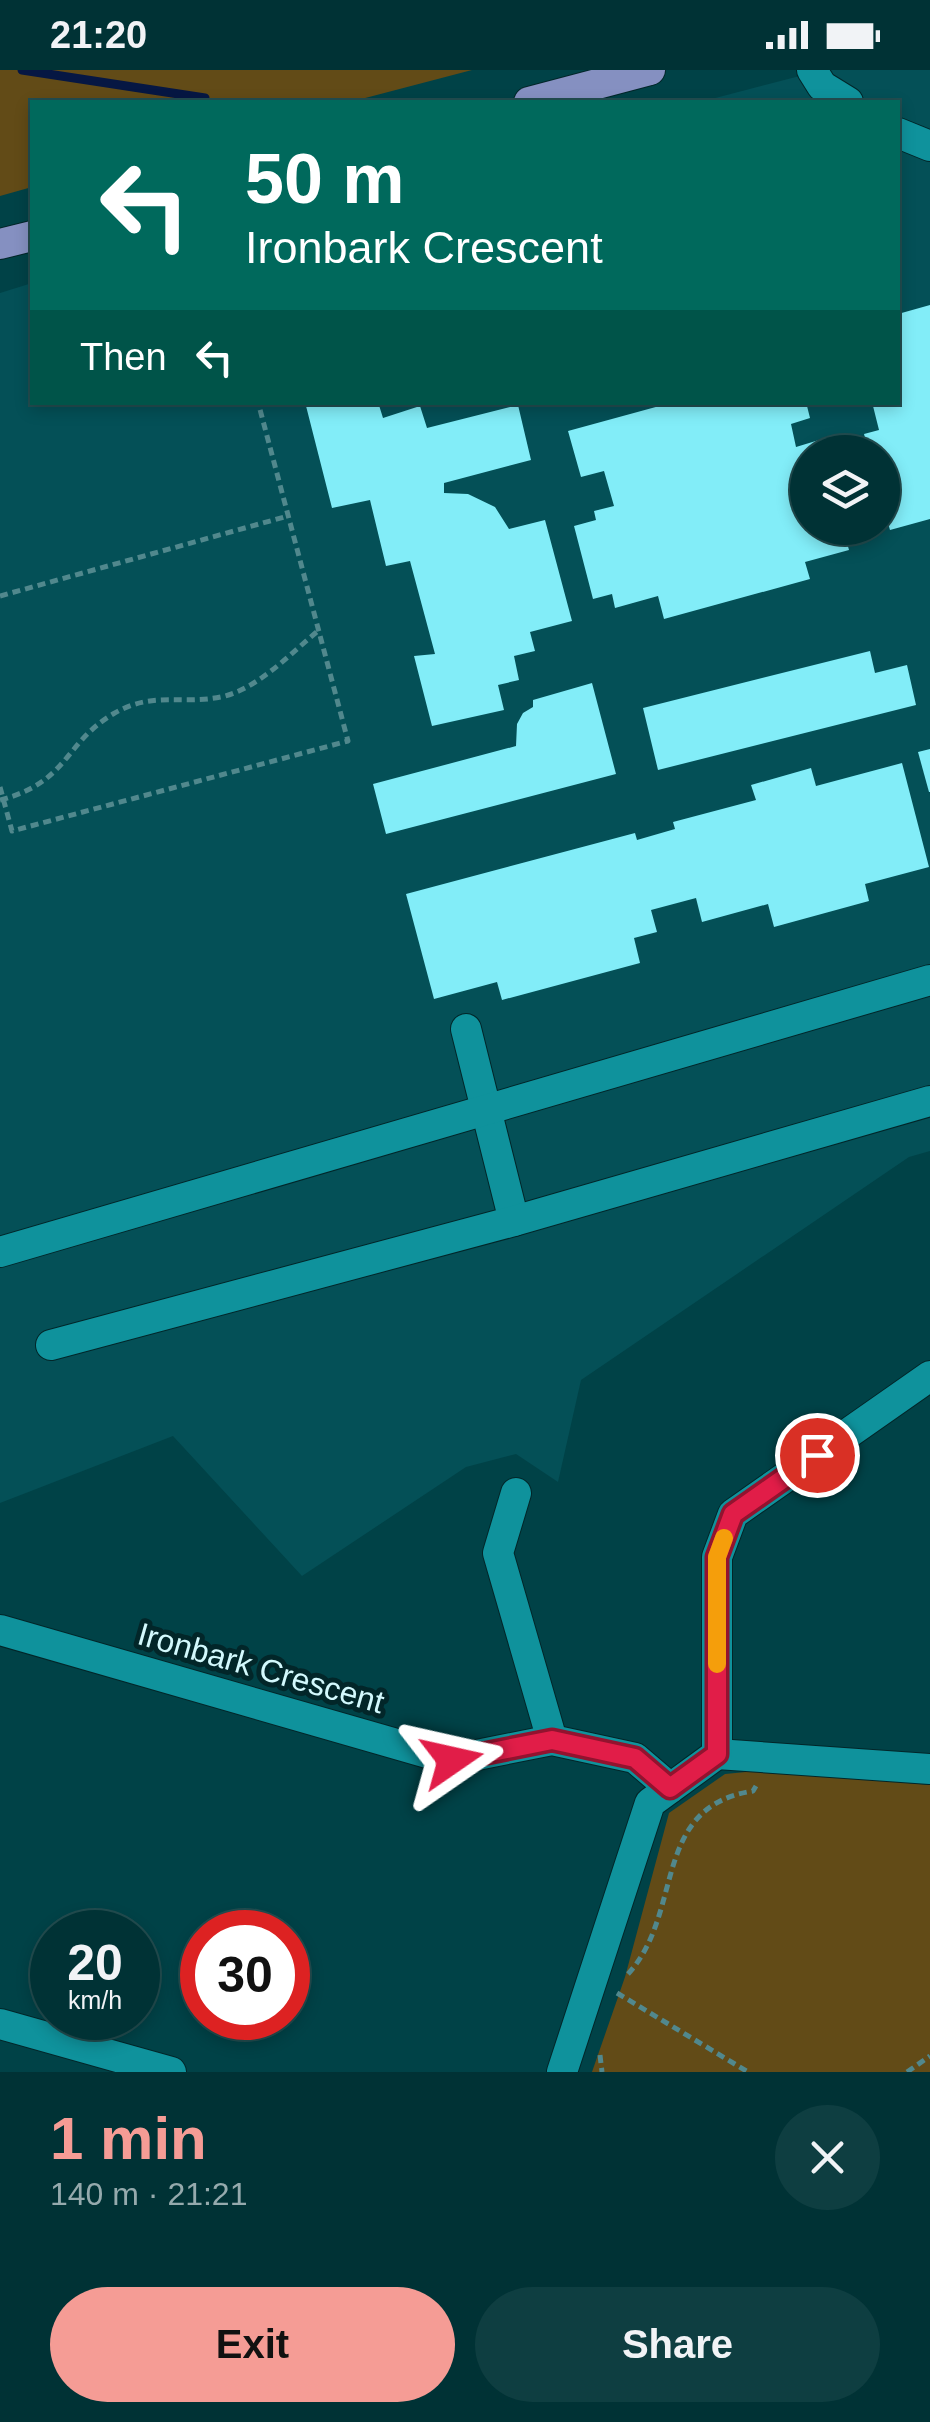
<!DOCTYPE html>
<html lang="en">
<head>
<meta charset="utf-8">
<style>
	:root { --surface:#003235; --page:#0e3e41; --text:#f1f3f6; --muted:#95aaad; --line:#224d50; --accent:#f59c95 }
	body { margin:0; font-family:Arial,sans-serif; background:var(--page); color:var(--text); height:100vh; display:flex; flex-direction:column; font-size:38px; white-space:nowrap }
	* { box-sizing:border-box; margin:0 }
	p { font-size:32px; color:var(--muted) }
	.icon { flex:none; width:55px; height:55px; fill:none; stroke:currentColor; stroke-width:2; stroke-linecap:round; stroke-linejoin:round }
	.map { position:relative; height:2002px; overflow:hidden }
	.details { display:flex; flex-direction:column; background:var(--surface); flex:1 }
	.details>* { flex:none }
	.banner { position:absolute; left:30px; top:30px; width:870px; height:305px; border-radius:0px; box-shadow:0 5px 15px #0003,0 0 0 2px var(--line); background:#00695c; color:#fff; overflow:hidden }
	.controls { position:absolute; left:790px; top:365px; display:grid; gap:20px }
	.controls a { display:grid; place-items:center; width:110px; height:110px; border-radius:50%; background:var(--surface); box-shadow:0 5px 15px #0003,0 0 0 2px var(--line); font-size:50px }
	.speed { position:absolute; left:30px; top:1840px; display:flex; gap:20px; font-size:50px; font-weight:700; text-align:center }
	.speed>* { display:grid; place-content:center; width:130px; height:130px; border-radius:50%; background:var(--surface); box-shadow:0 5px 15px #0003,0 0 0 2px var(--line); line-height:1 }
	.speed small { font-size:25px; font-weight:400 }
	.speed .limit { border:15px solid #d22; background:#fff; color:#111 }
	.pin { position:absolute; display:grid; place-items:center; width:85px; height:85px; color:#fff; margin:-42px; border:5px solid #fff; border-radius:50%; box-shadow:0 2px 10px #0007 }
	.me { position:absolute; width:110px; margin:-55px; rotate:79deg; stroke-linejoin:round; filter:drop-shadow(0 0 8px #0008) }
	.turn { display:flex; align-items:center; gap:35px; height:210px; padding:0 50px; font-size:45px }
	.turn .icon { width:130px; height:130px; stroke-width:2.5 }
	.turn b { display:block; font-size:70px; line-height:85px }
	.then { display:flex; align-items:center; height:95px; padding:0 50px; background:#0003; gap:20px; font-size:38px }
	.round { display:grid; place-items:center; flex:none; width:105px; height:105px; border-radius:52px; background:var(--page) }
	.overview { display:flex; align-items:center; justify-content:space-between; height:170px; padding:0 50px }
	h1 { font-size:60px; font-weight:800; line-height:75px; color:var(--accent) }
	.primary-button { display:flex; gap:20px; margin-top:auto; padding:20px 50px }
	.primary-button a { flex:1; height:115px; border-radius:60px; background:var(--accent); color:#111; font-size:40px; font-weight:800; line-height:115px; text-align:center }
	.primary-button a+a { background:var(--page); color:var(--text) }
	.status { display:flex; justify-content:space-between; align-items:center; height:70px; padding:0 50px; background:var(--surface); direction:ltr }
	.status svg { height:28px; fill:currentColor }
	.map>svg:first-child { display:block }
	.built { fill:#045057; fill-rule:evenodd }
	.green { fill:#624b17 }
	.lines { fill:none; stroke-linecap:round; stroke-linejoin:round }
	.stream { stroke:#061743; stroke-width:9 }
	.building { fill:#82edf8 }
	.minor-casing { stroke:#022629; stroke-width:32 }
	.major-casing { stroke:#022629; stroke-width:32 }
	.path { stroke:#51888d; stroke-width:5; stroke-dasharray:8 5; stroke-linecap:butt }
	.minor { stroke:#0f929c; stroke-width:30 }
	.major { stroke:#8590c1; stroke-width:30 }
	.route-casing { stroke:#92132f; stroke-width:25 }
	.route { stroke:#e11d48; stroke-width:18 }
	.slow { stroke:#f59e0b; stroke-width:18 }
	.labels { text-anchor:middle; stroke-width:10; stroke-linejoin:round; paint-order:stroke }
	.street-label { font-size:32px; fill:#d3f9fd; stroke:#022629 }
</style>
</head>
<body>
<div class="status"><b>21:20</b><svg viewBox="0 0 49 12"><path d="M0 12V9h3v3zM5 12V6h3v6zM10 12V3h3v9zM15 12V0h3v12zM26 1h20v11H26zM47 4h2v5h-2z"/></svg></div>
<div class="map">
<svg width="930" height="2002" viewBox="0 0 930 2002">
	<rect width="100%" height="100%" fill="#004247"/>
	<!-- built -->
	<path class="built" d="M823 0H930V1081L909 1087 581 1310 558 1412 516 1384 466 1397 302 1506 173 1366 0 1433V223L32 213V332H898V32H700ZM808 382H882V458H808Z"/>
	<!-- green -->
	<g class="green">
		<path d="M0 0H472L350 32H32V117L0 126Z"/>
		<path d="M768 1700 930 1715V2002H592L625 1907 669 1743 725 1704Z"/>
	</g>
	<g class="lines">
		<!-- stream -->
		<path class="stream" d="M22 0 205 28"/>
	</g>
	<!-- building -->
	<g class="building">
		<path d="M930 235V449L890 460 882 433V382H869L864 364 879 360 872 332H898V244Z"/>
		<path d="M305 332H378L383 348 420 336 427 358 518 335 531 390 444 413V423L468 424 495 437 509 459 545 450 572 551 530 562 535 581 514 586 519 610 498 615 504 640 432 656 414 586 435 584 410 491 386 496 370 430 332 438Z"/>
		<path d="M674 332H806L810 348 791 354 796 377 819 370 823 382H808V458H843L849 480 805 492 810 509 664 549 658 526 615 538 612 524 593 529 574 456 596 450 594 441 614 436 604 401 581 407 568 361Z"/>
		<path d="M870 581 875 603 907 595 916 635 658 700 643 638Z"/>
		<path d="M592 613 616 704 386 764 373 714 516 676 517 654 523 643 533 637V630Z"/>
		<path d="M930 679V722H929L918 682Z"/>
		<path d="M902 693 929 797 865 814 869 831 774 857 768 834 702 852 696 828 651 840 657 862 634 868 640 893 502 930 497 912 434 929 406 824 635 763 637 770 675 759 673 752 756 730 751 715 811 698 816 716Z"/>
	</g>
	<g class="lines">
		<defs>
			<g id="minor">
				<path d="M812 0 822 16 848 32"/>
				<path d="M898 63 930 76"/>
				<path d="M466 959 514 1151"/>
				<path d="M0 1182 930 910"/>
				<path d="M51 1275 514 1151 930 1031"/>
				<path d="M516 1423 498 1483 552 1670"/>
				<path d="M0 1560 452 1690 552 1670 635 1688 670 1718"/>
				<path d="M717 1684V1487L733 1444 930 1306"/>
				<path d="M717 1684 930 1699"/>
				<path d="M0 1954 171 2002"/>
				<path d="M562 2002 650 1733 717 1684"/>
			</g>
			<g id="major">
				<path d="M529 32 650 0"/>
				<path d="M0 174 32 166"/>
			</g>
		</defs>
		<!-- minor casing -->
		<use href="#minor" class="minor-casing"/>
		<!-- major casing -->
		<use href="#major" class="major-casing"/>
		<!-- path -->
		<g class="path">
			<path d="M0 526 288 446"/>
			<path d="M0 717 12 761 348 671 258 332"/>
			<path d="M0 730C69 712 63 674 113 644 153 620 184 636 225 626 261 616 291 583 319 560"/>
			<path d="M628 1904C685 1842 650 1737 753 1721L756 1716"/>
			<path d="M617 1923 748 2002"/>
			<path d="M600 1985 602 2002"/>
			<path d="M907 2002 930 1986"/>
		</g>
		<!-- minor -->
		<use href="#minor" class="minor"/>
		<!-- major -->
		<use href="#major" class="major"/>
	</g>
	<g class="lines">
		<defs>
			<path id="route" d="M452 1690 552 1670 635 1688 670 1718 717 1684V1487L733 1444 817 1385"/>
		</defs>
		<!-- route casing -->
		<use href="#route" class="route-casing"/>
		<!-- route -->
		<use href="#route" class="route"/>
		<!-- slow -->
		<path class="slow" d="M717 1594V1487L724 1468"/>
	</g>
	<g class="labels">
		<!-- street labels -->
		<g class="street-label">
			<text transform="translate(261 1598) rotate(16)" y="11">Ironbark Crescent</text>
		</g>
	</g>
</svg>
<div class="controls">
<a><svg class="icon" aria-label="layers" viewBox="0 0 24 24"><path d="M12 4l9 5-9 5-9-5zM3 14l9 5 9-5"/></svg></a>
</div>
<div class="speed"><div>20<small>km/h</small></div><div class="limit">30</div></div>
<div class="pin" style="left:817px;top:1385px;background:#d93025"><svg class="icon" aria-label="arrive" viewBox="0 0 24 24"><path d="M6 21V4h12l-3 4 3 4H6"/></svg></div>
<svg class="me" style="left:452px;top:1690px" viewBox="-20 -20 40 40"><path d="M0-17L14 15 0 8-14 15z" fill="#e11d48" stroke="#fff" stroke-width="4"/></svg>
<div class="banner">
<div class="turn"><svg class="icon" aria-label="left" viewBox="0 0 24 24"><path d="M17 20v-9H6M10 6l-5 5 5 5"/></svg><div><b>50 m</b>Ironbark Crescent</div></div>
<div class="then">Then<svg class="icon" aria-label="left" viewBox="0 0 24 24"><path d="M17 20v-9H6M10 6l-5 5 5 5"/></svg></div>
</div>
</div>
<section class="details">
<div class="overview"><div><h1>1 min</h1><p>140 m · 21:21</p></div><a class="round"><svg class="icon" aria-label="close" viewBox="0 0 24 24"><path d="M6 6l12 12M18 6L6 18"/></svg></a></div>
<div class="primary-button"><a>Exit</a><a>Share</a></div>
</section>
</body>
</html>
